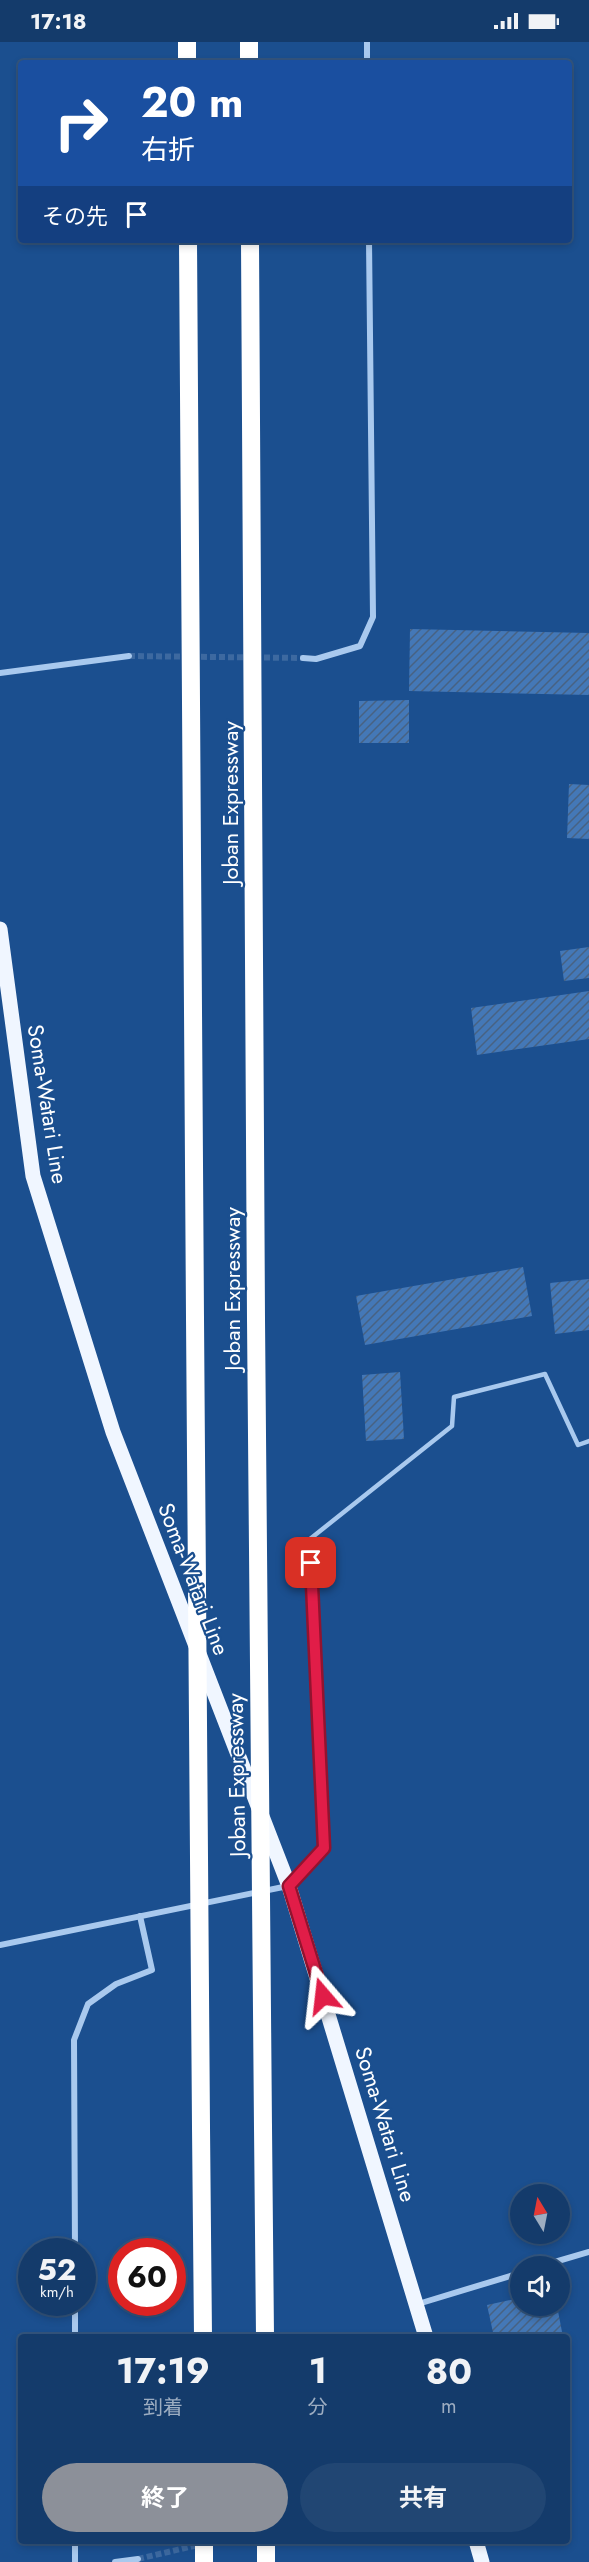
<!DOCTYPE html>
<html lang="ja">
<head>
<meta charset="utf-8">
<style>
	:root { --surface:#143b6b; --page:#214673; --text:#f1f3f6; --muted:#9dadc1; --line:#33557e; --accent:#8c9099 }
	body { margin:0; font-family:Jost,"Noto Sans JP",sans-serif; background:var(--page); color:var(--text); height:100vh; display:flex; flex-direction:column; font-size:22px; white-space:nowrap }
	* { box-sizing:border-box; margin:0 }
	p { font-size:20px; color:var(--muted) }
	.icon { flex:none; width:33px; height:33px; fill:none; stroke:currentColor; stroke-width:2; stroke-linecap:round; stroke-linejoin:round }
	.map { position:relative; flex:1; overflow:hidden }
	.sheet { position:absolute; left:18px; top:2292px; width:552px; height:210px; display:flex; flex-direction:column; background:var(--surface); border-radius:6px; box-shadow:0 3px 9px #0003,0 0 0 2px var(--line) }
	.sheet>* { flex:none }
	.guide { position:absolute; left:18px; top:18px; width:554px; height:183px; border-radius:6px; box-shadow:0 3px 9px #0003,0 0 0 2px var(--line); background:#1a4fa0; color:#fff; overflow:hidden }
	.needle { width:39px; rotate:350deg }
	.tools { position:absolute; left:510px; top:2142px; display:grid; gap:12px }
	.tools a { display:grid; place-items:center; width:60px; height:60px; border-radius:50%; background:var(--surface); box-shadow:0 3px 9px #0003,0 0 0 2px var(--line); font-size:30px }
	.speed { position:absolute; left:18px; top:2196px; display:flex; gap:12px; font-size:30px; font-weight:700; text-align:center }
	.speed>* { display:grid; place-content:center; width:78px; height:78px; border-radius:50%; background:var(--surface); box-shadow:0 3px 9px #0003,0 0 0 2px var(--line); line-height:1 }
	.speed small { font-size:15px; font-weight:400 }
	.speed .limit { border:9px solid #d22; background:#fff; color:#111 }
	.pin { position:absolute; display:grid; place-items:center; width:51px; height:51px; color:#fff; margin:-26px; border-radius:12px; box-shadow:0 3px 9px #0006 }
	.me { position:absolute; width:66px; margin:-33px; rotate:343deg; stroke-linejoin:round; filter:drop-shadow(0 0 4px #0008) }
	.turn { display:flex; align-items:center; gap:21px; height:126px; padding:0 24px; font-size:27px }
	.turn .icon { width:78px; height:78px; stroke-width:2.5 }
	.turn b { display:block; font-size:42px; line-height:51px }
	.then { display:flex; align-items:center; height:57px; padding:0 24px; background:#0003; gap:12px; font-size:22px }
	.eta { display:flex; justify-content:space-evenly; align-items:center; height:102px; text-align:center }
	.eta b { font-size:36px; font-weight:700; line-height:42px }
	.primary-button { display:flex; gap:12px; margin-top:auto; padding:12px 24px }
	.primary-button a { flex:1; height:69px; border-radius:36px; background:var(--accent); color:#fff; font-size:24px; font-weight:700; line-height:69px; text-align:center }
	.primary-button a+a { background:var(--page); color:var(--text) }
	.status { display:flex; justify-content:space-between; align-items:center; height:42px; padding:0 30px; background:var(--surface); direction:ltr }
	.status svg { height:16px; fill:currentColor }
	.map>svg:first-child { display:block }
	.building { fill:url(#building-hatch) }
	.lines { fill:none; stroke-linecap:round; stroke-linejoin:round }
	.street-tunnel { stroke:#3d69a0; stroke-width:6; stroke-dasharray:6 3; stroke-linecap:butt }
	.lane { stroke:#a9c9ee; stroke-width:4.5 }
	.street { stroke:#a9c9ee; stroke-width:6 }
	.primary { stroke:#f0f6ff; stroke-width:15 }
	.highway { stroke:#fff; stroke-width:18 }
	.highway-bridge { stroke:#fff; stroke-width:18 }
	.route-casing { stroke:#92132f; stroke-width:15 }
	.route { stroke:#e11d48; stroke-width:10 }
	.labels { text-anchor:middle; stroke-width:4.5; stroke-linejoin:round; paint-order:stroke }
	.street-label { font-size:22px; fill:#fff; stroke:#1b4f8f }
</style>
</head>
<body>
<div class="status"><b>17:18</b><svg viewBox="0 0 49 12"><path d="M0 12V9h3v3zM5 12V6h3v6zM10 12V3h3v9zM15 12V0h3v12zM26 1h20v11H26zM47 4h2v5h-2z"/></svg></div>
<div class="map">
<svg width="589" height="2520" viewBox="0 0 589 2520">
	<defs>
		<pattern id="building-hatch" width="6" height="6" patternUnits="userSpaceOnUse" patternTransform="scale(1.5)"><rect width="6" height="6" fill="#4478b7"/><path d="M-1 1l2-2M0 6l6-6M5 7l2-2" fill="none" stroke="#486282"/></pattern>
	</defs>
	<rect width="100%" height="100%" fill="#1b4f8f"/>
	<!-- building -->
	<g class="building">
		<path d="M410 587 589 591V653L409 649Z"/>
		<path d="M409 658V701H359V659Z"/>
		<path d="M569 742 589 743V797L567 796Z"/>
		<path d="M589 905V936L564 939 560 909Z"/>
		<path d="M589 949V997L477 1013 471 966Z"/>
		<path d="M523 1225 532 1274 365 1303 356 1254Z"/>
		<path d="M589 1237V1288L555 1292 550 1241Z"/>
		<path d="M400 1330 404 1397 366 1399 362 1333Z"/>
		<path d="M520 2256V2264H557L563 2295H494L487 2263Z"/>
	</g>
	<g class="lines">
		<!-- street-tunnel -->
		<g class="street-tunnel">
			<path d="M129 614 303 616"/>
			<path d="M138 2517 215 2499"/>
		</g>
		<!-- lane -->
		<path class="lane" d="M292 1840 324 1806 310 1497 452 1384 454 1355 545 1332 578 1403 589 1399"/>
		<!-- street -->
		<g class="street">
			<path d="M367 0V21"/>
			<path d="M303 616 316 617 360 604 373 575 369 198"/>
			<path d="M0 631 129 614"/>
			<path d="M0 1903 288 1844"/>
			<path d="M75 2210 74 1998 88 1962 116 1942 152 1928 140 1874"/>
			<path d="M541 2224 589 2210"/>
			<path d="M75 2260V2295"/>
			<path d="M418 2262 520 2231"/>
			<path d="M75 2499V2520"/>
			<path d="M115 2520 138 2517"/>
		</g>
		<!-- primary -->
		<g class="primary">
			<path d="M0 887 33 1134 113 1390 289 1844 426 2295"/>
			<path d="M476 2499 482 2520"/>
		</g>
		<!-- highway -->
		<g class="highway">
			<path d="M187 0V21"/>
			<path d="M249 0V21"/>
			<path d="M188 198 195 1276"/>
			<path d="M250 198 256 1277"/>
			<path d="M201 2085 203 2295"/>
			<path d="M263 2085 265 2295"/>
			<path d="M204 2499V2520"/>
			<path d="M266 2499V2520"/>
		</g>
		<!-- highway-bridge -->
		<g class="highway-bridge">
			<path d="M195 1276 201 2085"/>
			<path d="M256 1277 263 2085"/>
		</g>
	</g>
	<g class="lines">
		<defs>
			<path id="route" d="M311 1521 324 1806 289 1844 323 1954"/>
		</defs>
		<!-- route casing -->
		<use href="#route" class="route-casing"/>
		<!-- route -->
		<use href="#route" class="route"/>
	</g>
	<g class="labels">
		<!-- street labels -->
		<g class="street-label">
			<text transform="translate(230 761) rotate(-90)" y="8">Joban Expressway</text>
			<text transform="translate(48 1062) rotate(81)" y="8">Soma-Watari Line</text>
			<text transform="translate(232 1247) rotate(-90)" y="8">Joban Expressway</text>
			<text transform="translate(194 1537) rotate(69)" y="8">Soma-Watari Line</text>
			<text transform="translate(236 1733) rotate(-91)" y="8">Joban Expressway</text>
			<text transform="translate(386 2082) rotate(73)" y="8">Soma-Watari Line</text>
		</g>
	</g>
</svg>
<div class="tools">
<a><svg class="needle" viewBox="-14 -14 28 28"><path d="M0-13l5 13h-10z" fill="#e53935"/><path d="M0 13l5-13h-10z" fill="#9dadc1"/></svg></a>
<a><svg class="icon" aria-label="sound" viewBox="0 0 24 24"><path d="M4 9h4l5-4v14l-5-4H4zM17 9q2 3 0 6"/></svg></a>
</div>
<div class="speed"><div>52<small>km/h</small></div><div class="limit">60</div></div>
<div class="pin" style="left:311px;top:1521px;background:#d93025"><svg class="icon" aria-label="arrive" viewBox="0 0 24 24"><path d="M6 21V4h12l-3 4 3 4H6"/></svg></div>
<svg class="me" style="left:323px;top:1954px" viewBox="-20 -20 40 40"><path d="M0-17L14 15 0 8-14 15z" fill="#e11d48" stroke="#fff" stroke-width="4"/></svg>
<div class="guide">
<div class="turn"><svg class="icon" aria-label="right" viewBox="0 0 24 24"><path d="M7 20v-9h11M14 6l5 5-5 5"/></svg><div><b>20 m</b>右折</div></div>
<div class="then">その先<svg class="icon" aria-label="arrive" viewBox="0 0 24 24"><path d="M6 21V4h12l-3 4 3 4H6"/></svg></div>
</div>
<section class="sheet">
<div class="eta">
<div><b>17:19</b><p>到着</p></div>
<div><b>1</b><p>分</p></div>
<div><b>80</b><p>m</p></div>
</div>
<div class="primary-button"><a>終了</a><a>共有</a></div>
</section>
</div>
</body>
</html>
